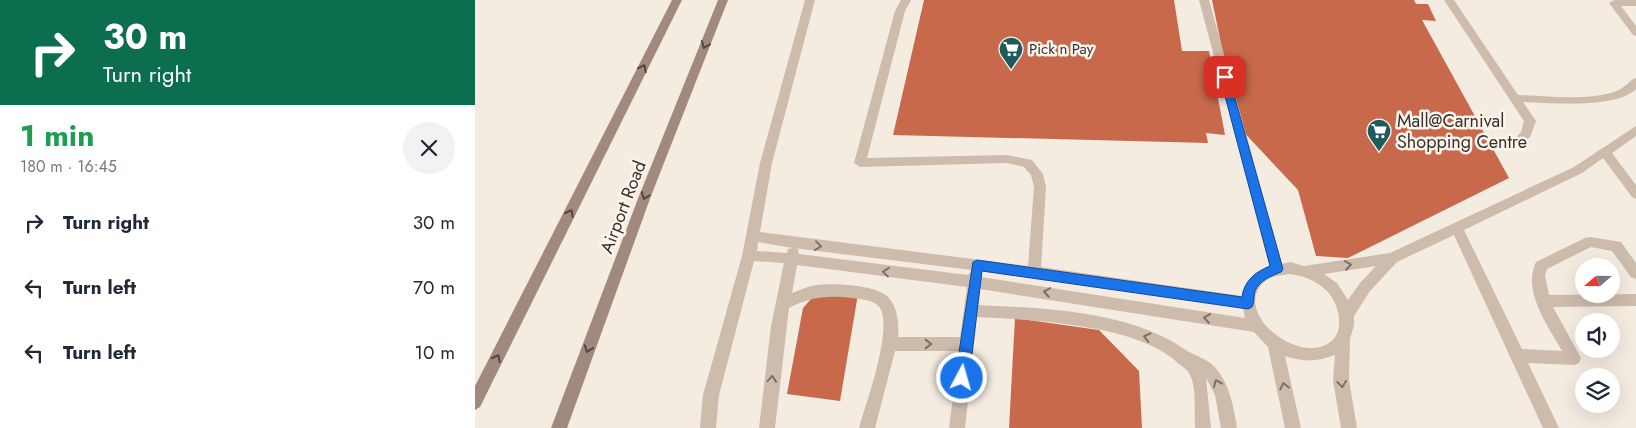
<!DOCTYPE html>
<html lang="en">
<head>
<meta charset="utf-8">
<style>
	:root { --surface:#fff; --page:#f2f2f3; --text:#1f2937; --muted:#747a83 }
	body { margin:0; font-family:Jost,sans-serif; background:var(--page); color:var(--text); height:100vh; display:flex; flex-direction:column; font-size:19px; white-space:nowrap }
	* { box-sizing:border-box; margin:0 }
	p { font-size:16px; color:var(--muted) }
	.icon { flex:none; width:28px; height:28px; fill:none; stroke:currentColor; stroke-width:2; stroke-linecap:round; stroke-linejoin:round }
	.map { position:relative; flex:1; overflow:hidden }
	.details { display:flex; flex-direction:column; background:var(--surface); width:475px }
	.details>* { flex:none }
	.guide { background:#0b6e4f; color:#fff; overflow:hidden }
	.needle { width:32px; rotate:250deg }
	.tools { position:absolute; left:1100px; top:258px; display:grid; gap:10px }
	.tools a { display:grid; place-items:center; width:45px; height:45px; border-radius:50%; background:var(--surface); box-shadow:0 5px 20px #0002; font-size:25px }
	.pin { position:absolute; display:grid; place-items:center; width:42px; height:42px; color:#fff; margin:-21px; border-radius:10px; box-shadow:0 2px 8px #0006 }
	.me { position:absolute; width:55px; margin:-28px; rotate:6deg; stroke-linejoin:round; filter:drop-shadow(0 0 4px #0008) }
	.turn { display:flex; align-items:center; gap:18px; height:105px; padding:0 20px; font-size:22px }
	.turn .icon { width:65px; height:65px; stroke-width:2.5 }
	.turn b { display:block; font-size:35px; line-height:42px }
	.round { display:grid; place-items:center; flex:none; width:52px; height:52px; border-radius:26px; background:var(--page) }
	.overview { display:flex; align-items:center; justify-content:space-between; height:85px; padding:0 20px }
	h1 { font-size:30px; font-weight:700; line-height:38px; color:#1e9e55 }
	ul { padding:0; list-style:none }
	li { display:flex; align-items:center; gap:15px; height:65px; padding:0 20px }
	li div { flex:1 }
	li b { display:block; font-size:19px }
	li em { font-style:normal }
	main { display:flex; flex:1; min-height:0 }
	.map>svg:first-child { display:block }
	.building { fill:#c8694b }
	.lines { fill:none; stroke-linecap:round; stroke-linejoin:round }
	.lane { fill:#cdbbac; fill-rule:evenodd }
	.secondary { fill:#a18a7d; fill-rule:evenodd }
	.oneway { stroke:#544640 }
	.oneway2 { stroke:#7d6f65 }
	.route { fill:#1a73e8; stroke:#114b97 }
	.labels { text-anchor:middle; stroke-width:5; stroke-linejoin:round; paint-order:stroke }
	.far-poi-label { font-size:15px; fill:#3b302b; stroke:#fbf5ee; text-anchor:start }
	.poi-label { font-size:18px; fill:#3b302b; stroke:#fbf5ee; text-anchor:start }
	.street-label { font-size:18px; fill:#3b302b; stroke:#fbf5ee }
</style>
</head>
<body>
<main>
<section class="details">
<div class="guide">
<div class="turn"><svg class="icon" aria-label="right" viewBox="0 0 24 24"><path d="M7 20v-9h11M14 6l5 5-5 5"/></svg><div><b>30 m</b>Turn right</div></div>
</div>
<div class="overview"><div><h1>1 min</h1><p>180 m · 16:45</p></div><a class="round"><svg class="icon" aria-label="close" viewBox="0 0 24 24"><path d="M6 6l12 12M18 6L6 18"/></svg></a></div>
<ul>
<li><svg class="icon" aria-label="right" viewBox="0 0 24 24"><path d="M7 20v-9h11M14 6l5 5-5 5"/></svg><div><b>Turn right</b></div><em>30 m</em></li>
<li><svg class="icon" aria-label="left" viewBox="0 0 24 24"><path d="M17 20v-9H6M10 6l-5 5 5 5"/></svg><div><b>Turn left</b></div><em>70 m</em></li>
<li><svg class="icon" aria-label="left" viewBox="0 0 24 24"><path d="M17 20v-9H6M10 6l-5 5 5 5"/></svg><div><b>Turn left</b></div><em>10 m</em></li>
</ul>
</section>
<div class="map">
<svg width="1161" height="428" viewBox="0 0 1161 428">
	<rect width="100%" height="100%" fill="#f4ebe1"/>
	<!-- building -->
	<g class="building">
		<path d="M449 0H699L707 51H734L750 135 731 133 733 143 418 135Z"/>
		<path d="M737 0H939L941 4H953L961 21 947 20 1034 178 873 258 841 256 823 190 763 126Z"/>
		<path d="M353 291 383 294 365 401 312 394 328 308 336 299Z"/>
		<path d="M540 318 624 330 664 371 667 428H534Z"/>
	</g>
	<g class="lines">
		<!-- lane -->
		<g class="lane">
			<path d="M330 0H340L297 163 285 232 553 266 559 187 556 175 549 167 532 163 385 167 379 163 420 11 426 0H436L430 11 392 158 532 155 557 160 568 174 571 187 566 267 767 296C771 281 779 270 795 267L724 0H734L807 264 815 262 829 266 915 253 1099 167 1161 126V136L1137 153 1161 185V199L1157 197 1128 158 1107 173 989 230 1047 349 1087 351C1073 326 1047 291 1061 262L1110 238 1115 237 1146 242 1161 263V279L1156 277 1137 251 1116 247 1072 269 1070 275 1074 295 1161 294V306L1078 307 1106 358 1104 363 1099 365 1053 363 1084 428H1068L979 235 922 262 895 291 879 316V325L875 339 874 380 882 428H866L858 380 860 355C842 362 828 362 810 356L826 428H810L793 347 779 332 505 289 503 305C569 308 654 311 709 349 721 357 734 358 743 371 755 387 759 408 762 428H746L740 395 731 378 736 428H720C719 412 722 389 715 375 713 370 708 367 704 364 663 324 558 320 502 317L490 428H474L484 351H420L400 428H384C391 403 418 330 405 308 400 300 386 299 377 298 353 295 335 297 314 308L300 428H284L296 326 309 263 279 261 244 395 241 428H225L228 395 267 256 285 163ZM283 242 318 248 313 249 312 253 282 251ZM319 248 334 250 497 270 493 275 324 254 323 249ZM322 265 492 287 485 337H423C424 325 423 307 413 297 401 285 359 283 342 285 333 286 325 290 317 293ZM901 266 885 283 873 300 862 283 849 274ZM505 271 768 308 770 318 506 277ZM815 274C829 276 842 281 852 291 866 306 872 338 848 346 813 359 754 306 793 279 799 276 808 275 815 274Z"/>
			<path d="M969 0H979L1043 95C1074 96 1109 101 1139 92 1150 89 1154 80 1161 78V89C1142 109 1074 103 1048 102L1061 121 1055 137 1044 147H1036L1034 144 1046 132 1049 121Z"/>
			<path d="M1161 0V6H1146L1161 26V36L1158 35 1134 3 1139 0Z"/>
		</g>
		<!-- secondary -->
		<g class="secondary">
			<path d="M197 0H207L5 407 0 410V386Z"/>
			<path d="M243 0H253L176 196 92 428H76L164 196Z"/>
		</g>
	</g>
	<!-- one-way arrows -->
	<defs><path id="oneway-chevron" d="M-2-3.5L2.5 0L-2 3.5" fill="none" stroke-width="1.6" stroke-linecap="round" stroke-linejoin="round" transform="scale(1.25)"/></defs>
	<g class="oneway">
		<use href="#oneway-chevron" transform="translate(230 45) rotate(112)"/>
		<use href="#oneway-chevron" transform="translate(168 68) rotate(-63)"/>
		<use href="#oneway-chevron" transform="translate(170 196) rotate(111)"/>
		<use href="#oneway-chevron" transform="translate(95 213) rotate(-63)"/>
		<use href="#oneway-chevron" transform="translate(113 349) rotate(110)"/>
		<use href="#oneway-chevron" transform="translate(22 358) rotate(-63)"/>
	</g>
	<g class="oneway2">
		<use href="#oneway-chevron" transform="translate(343 246) rotate(7)"/>
		<use href="#oneway-chevron" transform="translate(873 265) rotate(-8)"/>
		<use href="#oneway-chevron" transform="translate(411 272) rotate(-173)"/>
		<use href="#oneway-chevron" transform="translate(572 292) rotate(-171)"/>
		<use href="#oneway-chevron" transform="translate(732 318) rotate(-171)"/>
		<use href="#oneway-chevron" transform="translate(672 337) rotate(-166)"/>
		<use href="#oneway-chevron" transform="translate(453 344)"/>
		<use href="#oneway-chevron" transform="translate(297 379) rotate(-85)"/>
		<use href="#oneway-chevron" transform="translate(742 383) rotate(-114)"/>
		<use href="#oneway-chevron" transform="translate(867 384) rotate(83)"/>
		<use href="#oneway-chevron" transform="translate(809 386) rotate(-102)"/>
	</g>
	<!-- route -->
	<path class="route" d="M750 74 754 77 808 269 806 272C796 276 784 281 780 291 778 297 780 302 777 307L773 309 507 271 494 378 492 382 487 384 482 382 480 378 498 262 502 260 767 297C769 281 780 272 795 266L745 77Z"/>
	<!-- icons -->
	<defs>
		<symbol id="supermarket-pin" viewBox="-11 -11 22 30"><path d="M0 17L-7.5 6A9.5 9.5 0 1 1 7.5 6Z" fill="#1f5a5e" stroke="#fbf5ee"/><path d="M-6-5.5h2.5l.6 2H6L4.5 2H-2.5L-4.4-4H-6ZM-1.5 3.2a1.3 1.3 0 1 0 .1 0ZM3 3.2a1.3 1.3 0 1 0 .1 0Z" fill="#fff"/></symbol>
	</defs>
	<g fill-rule="evenodd">
		<use href="#supermarket-pin" x="522" y="35" width="28" height="38"/>
		<use href="#supermarket-pin" x="890" y="117" width="28" height="38"/>
	</g>
	<g class="labels">
		<!-- far-poi labels -->
		<g class="far-poi-label">
			<text x="554" y="54">Pick n Pay</text>
		</g>
		<!-- poi labels -->
		<g class="poi-label">
			<text x="922" y="127">Mall@Carnival<tspan x="922" dy="21">Shopping Centre</tspan></text>
		</g>
		<!-- street labels -->
		<g class="street-label">
			<text transform="translate(148 207) rotate(-69)" y="6">Airport Road</text>
		</g>
	</g>
</svg>
<div class="tools">
<a><svg class="needle" viewBox="-14 -14 28 28"><path d="M0-13l5 13h-10z" fill="#e53935"/><path d="M0 13l5-13h-10z" fill="#747a83"/></svg></a>
<a><svg class="icon" aria-label="sound" viewBox="0 0 24 24"><path d="M4 9h4l5-4v14l-5-4H4zM17 9q2 3 0 6"/></svg></a>
<a><svg class="icon" aria-label="layers" viewBox="0 0 24 24"><path d="M12 4l9 5-9 5-9-5zM3 14l9 5 9-5"/></svg></a>
</div>
<div class="pin" style="left:750px;top:77px;background:#d93025"><svg class="icon" aria-label="arrive" viewBox="0 0 24 24"><path d="M6 21V4h12l-3 4 3 4H6"/></svg></div>
<svg class="me" style="left:487px;top:378px" viewBox="-20 -20 40 40"><circle r="17" fill="#1a73e8" stroke="#fff" stroke-width="3"/><path d="M0-11L8 9 0 5-8 9z" fill="#fff"/></svg>
</div>
</main>
</body>
</html>
